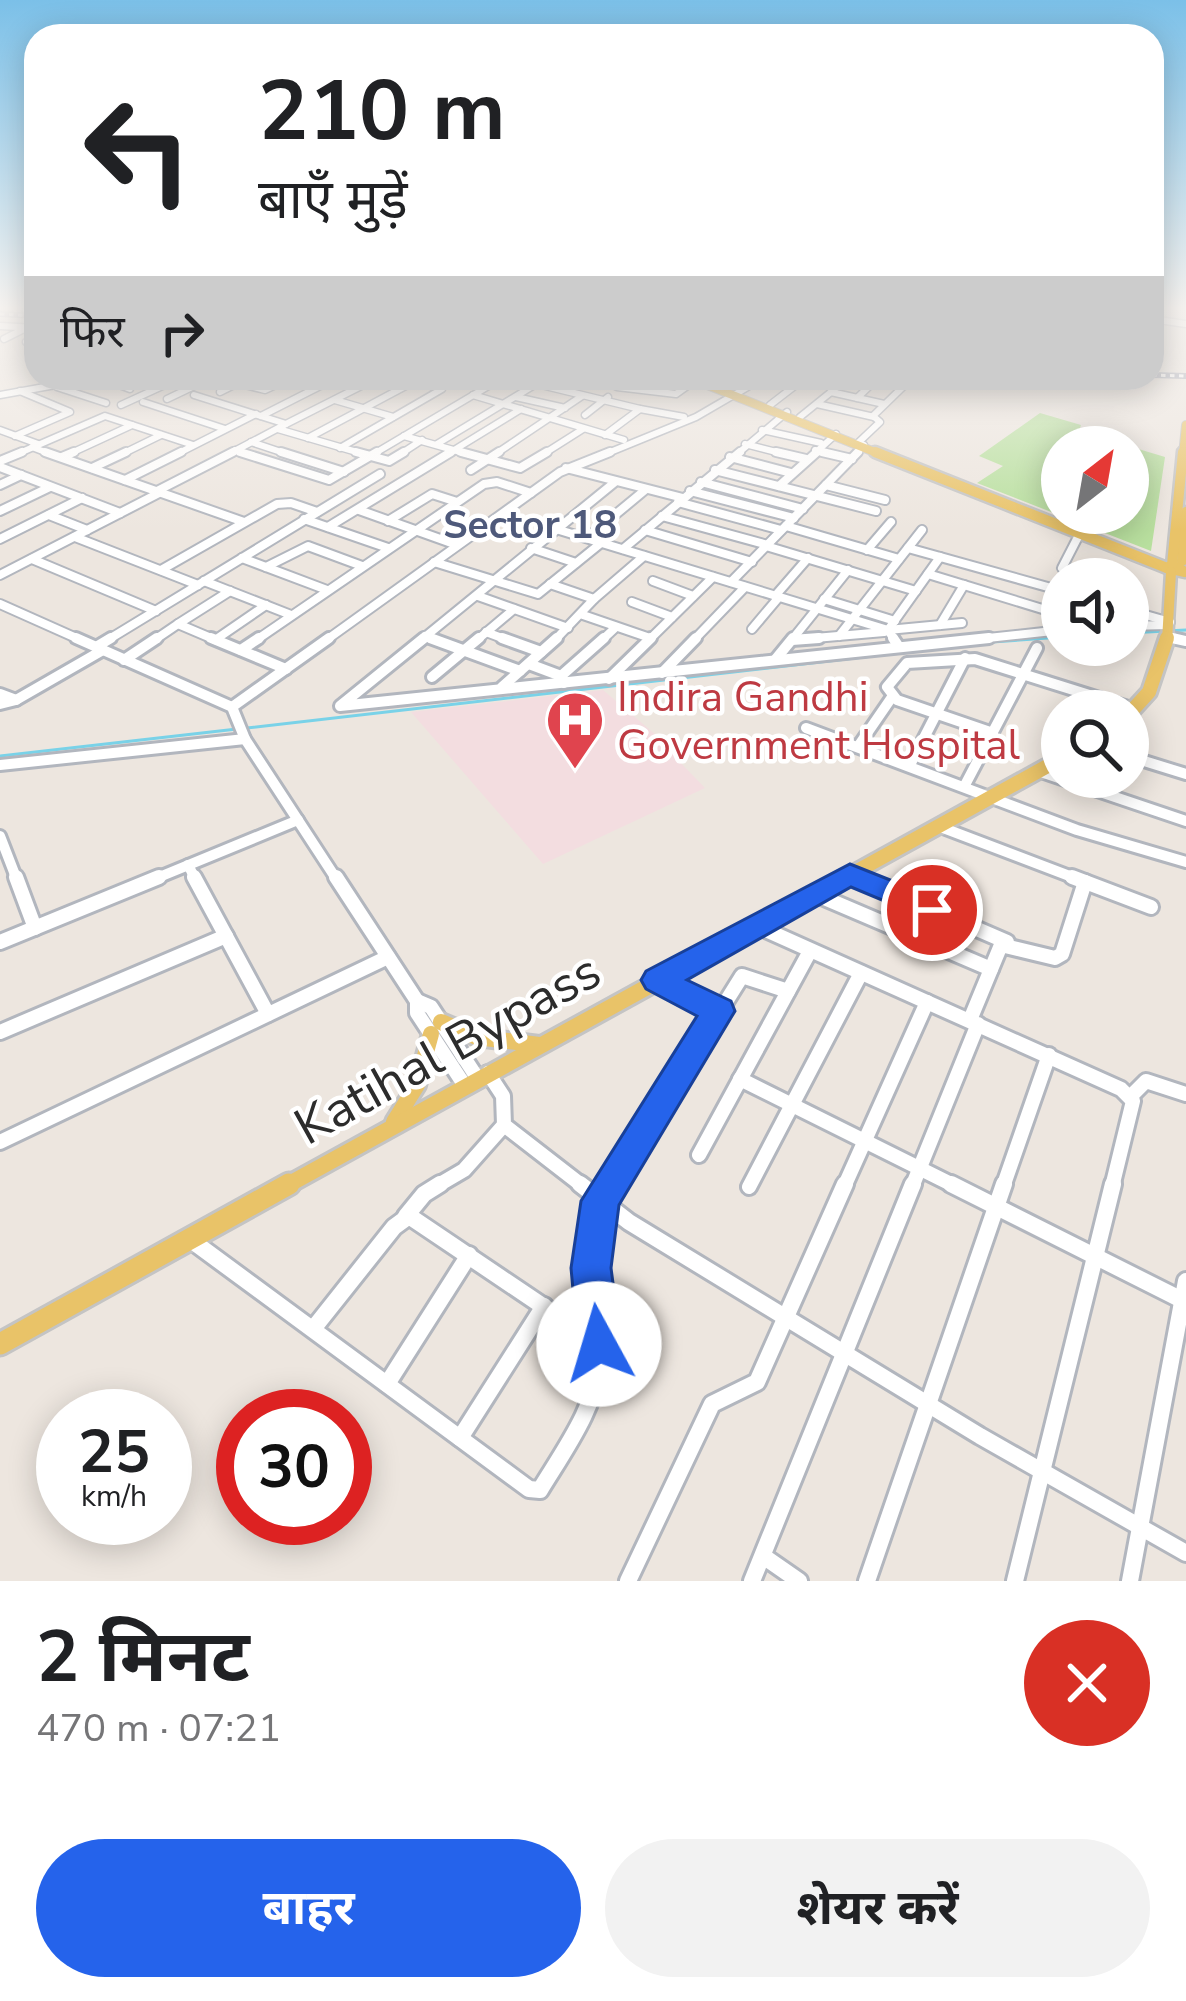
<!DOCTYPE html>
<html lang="hi">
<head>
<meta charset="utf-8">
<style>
	:root { --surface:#fff; --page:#f2f2f2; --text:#202124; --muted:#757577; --accent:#2563eb }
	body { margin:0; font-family:"Nunito Sans","Noto Sans Devanagari",sans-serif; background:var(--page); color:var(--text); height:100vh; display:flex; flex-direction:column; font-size:45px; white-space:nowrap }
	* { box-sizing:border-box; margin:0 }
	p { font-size:39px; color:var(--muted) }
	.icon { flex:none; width:66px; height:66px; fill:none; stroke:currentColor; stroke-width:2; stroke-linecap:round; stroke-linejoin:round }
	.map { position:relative; height:1581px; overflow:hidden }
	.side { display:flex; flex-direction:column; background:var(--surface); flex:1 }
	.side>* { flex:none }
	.top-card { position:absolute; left:24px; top:24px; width:1140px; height:366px; border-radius:36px; box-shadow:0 6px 30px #0003; background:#fff; color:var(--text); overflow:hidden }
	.needle { width:78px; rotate:31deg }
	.fabs { position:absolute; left:1041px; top:426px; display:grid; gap:24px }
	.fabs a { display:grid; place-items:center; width:108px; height:108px; border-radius:50%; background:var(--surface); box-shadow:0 6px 30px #0003; font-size:60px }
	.speed { position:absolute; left:36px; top:1389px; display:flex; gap:24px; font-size:60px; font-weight:700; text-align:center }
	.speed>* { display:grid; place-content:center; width:156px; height:156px; border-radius:50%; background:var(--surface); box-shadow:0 6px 30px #0003; line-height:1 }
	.speed small { font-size:30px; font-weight:400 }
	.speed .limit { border:18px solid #d22; background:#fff; color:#111 }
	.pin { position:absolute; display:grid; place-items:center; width:102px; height:102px; color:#fff; margin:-51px; border:6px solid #fff; border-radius:50%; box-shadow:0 3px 12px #0007 }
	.me { position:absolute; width:132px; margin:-66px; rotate:354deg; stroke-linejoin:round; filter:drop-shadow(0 0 9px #0008) }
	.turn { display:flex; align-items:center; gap:42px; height:252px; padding:0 36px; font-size:54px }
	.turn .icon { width:156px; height:156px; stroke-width:2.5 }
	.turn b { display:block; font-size:84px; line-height:102px }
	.then { display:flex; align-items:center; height:114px; padding:0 36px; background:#0003; gap:24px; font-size:45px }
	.round { display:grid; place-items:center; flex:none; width:126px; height:126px; border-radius:63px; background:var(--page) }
	.summary { display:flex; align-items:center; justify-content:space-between; height:204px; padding:0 36px }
	h1 { font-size:72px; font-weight:700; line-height:90px }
	.action { display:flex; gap:24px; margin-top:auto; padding:24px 36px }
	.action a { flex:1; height:138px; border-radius:72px; background:var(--accent); color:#fff; font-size:48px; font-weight:700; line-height:138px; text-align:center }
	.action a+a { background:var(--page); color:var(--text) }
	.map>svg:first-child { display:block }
	.medical { fill:#f3dde0 }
	.green { fill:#b9e09f; fill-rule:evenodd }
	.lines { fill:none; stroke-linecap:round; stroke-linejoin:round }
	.stream { stroke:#79d2e8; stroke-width:3 }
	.minor-far4-casing { stroke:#b2b6be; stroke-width:9 }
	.minor-far3-casing { stroke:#b2b6be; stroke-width:12 }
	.minor-far2-casing { stroke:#b2b6be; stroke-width:16 }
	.minor-far1-casing { stroke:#b2b6be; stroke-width:20 }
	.minor-casing { stroke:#b2b6be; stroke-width:22 }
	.major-far4-casing { stroke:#c4c4c4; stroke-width:10 }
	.major-far3-casing { stroke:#c4c4c4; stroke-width:15 }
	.major-far2-casing { stroke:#c4c4c4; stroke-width:20 }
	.major-far1-casing { stroke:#c4c4c4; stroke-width:22 }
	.major-casing { stroke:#c4c4c4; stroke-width:27 }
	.minor-far4 { stroke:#fff; stroke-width:6 }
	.minor-far3 { stroke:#fff; stroke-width:8 }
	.minor-far2 { stroke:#fff; stroke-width:10 }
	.minor-far1 { stroke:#fff; stroke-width:14 }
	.minor { stroke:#fff; stroke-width:16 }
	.major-far4 { stroke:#e9c368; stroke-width:8 }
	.major-far3 { stroke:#e9c368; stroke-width:10 }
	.major-far2 { stroke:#e9c368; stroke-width:14 }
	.major-far1 { stroke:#e9c368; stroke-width:16 }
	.major { stroke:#e9c368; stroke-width:21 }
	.rail-casing { stroke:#a2a6b5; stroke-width:6 }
	.rail { stroke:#fff; stroke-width:3; stroke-dasharray:4.5; stroke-linecap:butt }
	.route { fill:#2563eb; stroke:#184099; stroke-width:3 }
	.labels { text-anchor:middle; stroke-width:9; stroke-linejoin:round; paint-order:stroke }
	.far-quarter-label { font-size:39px; font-weight:bold; fill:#4e597a; stroke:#fff }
	.health-label { font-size:42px; fill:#be3a42; stroke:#fff; text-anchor:start }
	.near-street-label { font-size:51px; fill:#2c2c2c; stroke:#fff }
</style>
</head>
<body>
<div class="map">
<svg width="1186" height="1581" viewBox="0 0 1186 1581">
	<rect width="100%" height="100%" fill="#ede6df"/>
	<!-- medical -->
	<path class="medical" d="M603 690 676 752 673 755 705 788 543 864 411 712Z"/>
	<!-- green -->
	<path class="green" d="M1040 413 1081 425 1079 431 1165 457 1151 551 977 483 1003 466 979 456ZM1062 447H1128V513H1062Z"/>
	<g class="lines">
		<!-- stream -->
		<g class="stream">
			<path d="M1128 633 1186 630"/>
			<path d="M992 642 1062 637"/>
			<path d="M247 728 977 644"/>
			<path d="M0 756 237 729"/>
		</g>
		<defs>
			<g id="minor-far4">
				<path d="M26 311 33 308"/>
				<path d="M1152 319 1186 324"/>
				<path d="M0 326 36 328"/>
				<path d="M4 339 24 329"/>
				<path d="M26 342 36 337"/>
				<path d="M101 378 130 389"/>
				<path d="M469 378 491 385"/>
				<path d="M614 378 609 383 617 387 676 394 690 384"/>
				<path d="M633 378 690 384"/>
				<path d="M576 382 582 378"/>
				<path d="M237 383 265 390 291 378"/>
				<path d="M537 384 640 409 605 435"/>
				<path d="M57 387 106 403"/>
				<path d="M220 392 248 378"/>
				<path d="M831 392 848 378"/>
				<path d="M0 395 94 378"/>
				<path d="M194 395 286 424 227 455"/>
				<path d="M473 395 624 440"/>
				<path d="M516 397 565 408"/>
				<path d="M857 398 878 378"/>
				<path d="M167 399 211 378"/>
				<path d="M335 400 393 417"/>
				<path d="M143 402 225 429"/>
				<path d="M817 404 874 417"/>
				<path d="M121 405 180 378"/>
				<path d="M770 405 805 378"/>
				<path d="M640 409 684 417"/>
				<path d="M585 415 608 397"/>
				<path d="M261 416 336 378"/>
				<path d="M800 417 831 392 884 404"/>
				<path d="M286 424 377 378"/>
				<path d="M278 429 367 455"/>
				<path d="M0 430 38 444"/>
				<path d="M762 430 821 443"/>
				<path d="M15 436 70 412 20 391"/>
				<path d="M404 436 471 455"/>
				<path d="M308 438 415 381"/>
				<path d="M251 442 290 455"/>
				<path d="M858 443 880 422 873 416 912 378"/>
				<path d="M437 444 546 378"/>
				<path d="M745 444 788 455"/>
				<path d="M32 447 53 455"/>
				<path d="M340 448 442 389 402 378"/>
				<path d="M235 450 249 455"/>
				<path d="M815 450 834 455"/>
				<path d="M15 455 105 416 193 445"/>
				<path d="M67 455 132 425"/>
				<path d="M120 455 161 435"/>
				<path d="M175 455 256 414"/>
				<path d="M372 455 502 378"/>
				<path d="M399 455 422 440"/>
				<path d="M446 455 521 409"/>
				<path d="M494 455 582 396"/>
				<path d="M542 455 583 429"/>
				<path d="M603 455 696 417 763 378"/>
				<path d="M736 455 787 412"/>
				<path d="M813 455 836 434"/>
				<path d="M855 455 864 445"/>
			</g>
			<g id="minor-far3">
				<path d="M45 452 244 522"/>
				<path d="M240 452 329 480 377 452"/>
				<path d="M281 452 344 472"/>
				<path d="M356 452 389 461 404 452"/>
				<path d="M461 452 520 468 547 452"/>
				<path d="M776 452 806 459"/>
				<path d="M822 452 852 459"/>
				<path d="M62 457 74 452"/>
				<path d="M730 457 791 473"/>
				<path d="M0 461 22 452"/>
				<path d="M0 467 120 513"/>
				<path d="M92 468 126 452"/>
				<path d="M566 468 683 498"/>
				<path d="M471 470 499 452"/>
				<path d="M715 470 876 511"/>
				<path d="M125 480 181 452"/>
				<path d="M701 482 803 509"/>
				<path d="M0 485 21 475"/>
				<path d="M826 485 885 500"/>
				<path d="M779 486 817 452"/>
				<path d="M157 491 233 452"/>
				<path d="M690 491 794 518"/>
				<path d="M678 502 781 530"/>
				<path d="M359 510 457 545"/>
				<path d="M0 511 50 487"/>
				<path d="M49 515 87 530"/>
				<path d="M662 516 768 545"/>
				<path d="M304 519 388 548"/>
				<path d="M388 521 432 494 457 502"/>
				<path d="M786 526 899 559"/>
				<path d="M328 527 451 452"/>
				<path d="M556 529 888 630 895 641"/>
				<path d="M645 530 752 562"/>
				<path d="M75 537 198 585"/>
				<path d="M587 538 645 490"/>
				<path d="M0 539 82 498"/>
				<path d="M766 546 916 591"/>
				<path d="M531 548 576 563"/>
				<path d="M908 548 1062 591"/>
				<path d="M623 549 740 452"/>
				<path d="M867 550 891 522"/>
				<path d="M242 558 327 590"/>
				<path d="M32 559 156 611"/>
				<path d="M434 562 538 594 601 543"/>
				<path d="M266 567 308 546 362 566"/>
				<path d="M1062 568 1080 533"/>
				<path d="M161 570 277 504 291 503 317 512"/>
				<path d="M928 574 1062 615"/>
				<path d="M0 575 161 492"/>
				<path d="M204 581 291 615"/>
				<path d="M653 581 693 596"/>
				<path d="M731 582 858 452"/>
				<path d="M550 584 594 599 644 556"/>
				<path d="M478 596 568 628"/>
				<path d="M775 596 808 558"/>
				<path d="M824 599 895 621"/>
				<path d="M632 602 672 617"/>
				<path d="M0 604 83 641"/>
				<path d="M1128 610 1170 622"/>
				<path d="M583 615 650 638"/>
				<path d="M940 625 964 585"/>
				<path d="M1128 626 1167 625"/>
				<path d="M752 629 779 597"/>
				<path d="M888 630 940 557"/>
				<path d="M888 630 962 623"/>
				<path d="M486 632 510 641"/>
				<path d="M425 636 438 641"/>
				<path d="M839 636 922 530"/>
				<path d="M1169 637 1185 641"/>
				<path d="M215 640 266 605"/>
				<path d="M792 640 884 632"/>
				<path d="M106 641 380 474"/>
				<path d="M153 641 178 624"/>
				<path d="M218 641 178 624 230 591"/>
				<path d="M255 641 484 484 497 482 531 493"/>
				<path d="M325 641 560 472 610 452"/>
				<path d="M420 641 615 482"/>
				<path d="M476 641 514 609"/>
				<path d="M554 641 594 599"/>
				<path d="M601 641 616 627"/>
				<path d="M648 641 713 577"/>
				<path d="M693 641 745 587"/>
				<path d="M791 641 848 570"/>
				<path d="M960 641 1062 630"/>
			</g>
			<g id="minor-far2">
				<path d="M76 638 232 707 245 739 337 880"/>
				<path d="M211 638 286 669"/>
				<path d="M424 638 340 706 989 638"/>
				<path d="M430 638 520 671"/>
				<path d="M502 638 541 652"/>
				<path d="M893 638 899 647"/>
				<path d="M1172 638 1186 641"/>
				<path d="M792 640 819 638"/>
				<path d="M96 647 111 638"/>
				<path d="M241 650 259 638"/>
				<path d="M124 660 157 638"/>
				<path d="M775 660 793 638"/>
				<path d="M529 664 561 676"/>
				<path d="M662 673 696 638"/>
				<path d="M432 677 479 638"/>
				<path d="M609 679 651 638"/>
				<path d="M564 683 561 676 604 638"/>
				<path d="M502 687 557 638"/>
				<path d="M0 694 16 700 0 704"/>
				<path d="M16 700 103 650"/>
				<path d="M232 707 329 638"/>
				<path d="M806 728 1077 830 1186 862"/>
				<path d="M993 733 897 700 887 687 907 663 975 659 1134 709"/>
				<path d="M859 745 892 697"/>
				<path d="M1128 756 1186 774"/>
				<path d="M0 765 245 739"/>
				<path d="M910 765 965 658"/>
				<path d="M1038 771 1186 821"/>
				<path d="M965 785 1037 648"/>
				<path d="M938 826 1080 880"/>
				<path d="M0 836 17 880"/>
				<path d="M188 865 196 880"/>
				<path d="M850 874 864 880"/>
				<path d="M152 880 298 820"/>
			</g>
			<g id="minor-far1">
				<path d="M16 877 35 928"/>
				<path d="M194 877 268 1014"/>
				<path d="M336 877 417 1001V1013L465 1086"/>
				<path d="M857 877 1007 942"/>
				<path d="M1072 877 1151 907"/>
				<path d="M815 894 991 969"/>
				<path d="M757 926 1121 1089 1133 1101 1112 1187"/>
				<path d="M0 942 159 877"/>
				<path d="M657 980 719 1011"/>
				<path d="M417 1001 431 1007 478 1079"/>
				<path d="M970 1020 1001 945 1055 958 1062 954 1085 882"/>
				<path d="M0 1032 226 936"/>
				<path d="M488 1073 503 1096 504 1125 584 1187"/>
				<path d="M740 1079 957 1187"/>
				<path d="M1131 1096 1146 1081 1186 1094"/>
				<path d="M0 1142 388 957"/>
				<path d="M699 1155 810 951"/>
				<path d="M435 1187 464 1170 504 1125"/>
				<path d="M610 1187 742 976 788 991"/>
				<path d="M749 1187 861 973"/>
				<path d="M844 1187 927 1002"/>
				<path d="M912 1187 978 1024"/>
				<path d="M1003 1187 1049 1055"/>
			</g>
			<g id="minor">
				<path d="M580 1184 629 1222 980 1436 1186 1553"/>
				<path d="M951 1184 1186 1302"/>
				<path d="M406 1216 424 1194 440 1184"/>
				<path d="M191 1240 529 1489 540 1490C565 1449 597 1406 601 1356 605 1297 577 1240 611 1184"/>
				<path d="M313 1329 394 1227 409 1216 599 1344"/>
				<path d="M387 1384 469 1255"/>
				<path d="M460 1438 544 1306"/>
				<path d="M763 1556 799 1581"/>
				<path d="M628 1581 712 1404 757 1382 845 1184"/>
				<path d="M752 1581 913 1184"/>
				<path d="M867 1581 1004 1184"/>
				<path d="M1015 1581 1113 1184"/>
				<path d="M1130 1581 1186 1281"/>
			</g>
			<g id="major-far4">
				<path d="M690 378 882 455"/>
				<path d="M1183 455 1186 425"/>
			</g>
			<g id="major-far3">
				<path d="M875 452 1167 568"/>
				<path d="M1182 561 1186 512"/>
				<path d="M1172 565 1185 572 1167 568Z"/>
				<path d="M1172 565 1183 452"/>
				<path d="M1167 641 1171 572"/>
			</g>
			<g id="major-far2">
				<path d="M1128 715 1149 692 1167 638"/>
				<path d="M841 880 1062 758"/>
			</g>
			<g id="major-far1">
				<path d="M441 1022 477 1037 539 1045"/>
				<path d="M394 1122 417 1085 431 1034"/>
				<path d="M284 1187 847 877"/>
			</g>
			<path id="major" d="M0 1344 289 1184"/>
		</defs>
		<!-- minor-far4 casing -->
		<use href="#minor-far4" class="minor-far4-casing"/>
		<!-- minor-far3 casing -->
		<use href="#minor-far3" class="minor-far3-casing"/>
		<!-- minor-far2 casing -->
		<use href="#minor-far2" class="minor-far2-casing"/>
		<!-- minor-far1 casing -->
		<use href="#minor-far1" class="minor-far1-casing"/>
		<!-- minor casing -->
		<use href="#minor" class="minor-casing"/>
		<!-- major-far4 casing -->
		<use href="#major-far4" class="major-far4-casing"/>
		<!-- major-far3 casing -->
		<use href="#major-far3" class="major-far3-casing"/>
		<!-- major-far2 casing -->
		<use href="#major-far2" class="major-far2-casing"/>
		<!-- major-far1 casing -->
		<use href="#major-far1" class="major-far1-casing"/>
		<!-- major casing -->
		<use href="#major" class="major-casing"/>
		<!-- minor-far4 -->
		<use href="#minor-far4" class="minor-far4"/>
		<!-- minor-far3 -->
		<use href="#minor-far3" class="minor-far3"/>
		<!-- minor-far2 -->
		<use href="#minor-far2" class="minor-far2"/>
		<!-- minor-far1 -->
		<use href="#minor-far1" class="minor-far1"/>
		<!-- minor -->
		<use href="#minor" class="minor"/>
		<!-- major-far4 -->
		<use href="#major-far4" class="major-far4"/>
		<!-- major-far3 -->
		<use href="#major-far3" class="major-far3"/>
		<!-- major-far2 -->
		<use href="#major-far2" class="major-far2"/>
		<!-- major-far1 -->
		<use href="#major-far1" class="major-far1"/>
		<!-- major -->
		<use href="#major" class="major"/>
		<defs>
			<g id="rail">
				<path d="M0 314 36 316"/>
				<path d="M1152 375 1186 376"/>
			</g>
		</defs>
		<!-- rail casing -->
		<use href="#rail" class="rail-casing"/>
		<!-- rail -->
		<use href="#rail" class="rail"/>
	</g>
	<!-- sky -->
	<linearGradient id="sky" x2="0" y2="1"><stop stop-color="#7bc0e8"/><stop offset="0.58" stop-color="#f7f4f1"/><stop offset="1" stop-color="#f7f4f1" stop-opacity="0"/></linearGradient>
	<rect width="1186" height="530" fill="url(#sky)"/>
	<!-- route -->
	<path class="route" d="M850 864 943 901 947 910 943 918 932 921 851 887 687 980 731 1001 735 1011 619 1205 611 1268 621 1344 614 1359 599 1366 584 1359 578 1344 571 1268 581 1201 697 1016 646 989 641 980 646 971Z"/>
	<!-- icons -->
	<defs>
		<symbol id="hospital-pin" viewBox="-11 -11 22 30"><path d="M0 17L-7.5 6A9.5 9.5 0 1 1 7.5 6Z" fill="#e0444e" stroke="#fff"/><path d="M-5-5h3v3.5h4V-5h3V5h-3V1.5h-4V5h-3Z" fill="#fff"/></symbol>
	</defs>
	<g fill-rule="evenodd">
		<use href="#hospital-pin" x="542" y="687" width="66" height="90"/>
	</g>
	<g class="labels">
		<!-- far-quarter labels -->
		<g class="far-quarter-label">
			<text x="530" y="538">Sector 18</text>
		</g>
		<!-- health labels -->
		<g class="health-label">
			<text x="617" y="711">Indira Gandhi<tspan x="617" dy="48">Government Hospital</tspan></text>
		</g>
		<!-- near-street labels -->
		<g class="near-street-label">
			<text transform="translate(447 1048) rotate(-29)" y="18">Katihal Bypass</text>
		</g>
	</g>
</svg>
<div class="fabs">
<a><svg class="needle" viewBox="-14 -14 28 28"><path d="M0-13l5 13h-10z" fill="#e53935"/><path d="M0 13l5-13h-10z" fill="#757577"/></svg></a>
<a><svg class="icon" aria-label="sound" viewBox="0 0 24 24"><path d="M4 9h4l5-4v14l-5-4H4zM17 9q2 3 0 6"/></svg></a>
<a><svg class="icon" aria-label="search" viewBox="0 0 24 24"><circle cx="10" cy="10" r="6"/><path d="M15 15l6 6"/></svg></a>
</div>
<div class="speed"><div>25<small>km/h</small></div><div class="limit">30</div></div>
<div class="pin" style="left:932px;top:910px;background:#d93025"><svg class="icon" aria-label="arrive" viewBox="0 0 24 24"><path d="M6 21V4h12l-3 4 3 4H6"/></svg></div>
<svg class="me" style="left:599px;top:1344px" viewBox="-20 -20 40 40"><circle r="19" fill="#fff"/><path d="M0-13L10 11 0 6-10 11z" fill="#2563eb"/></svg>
<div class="top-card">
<div class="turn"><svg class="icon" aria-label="left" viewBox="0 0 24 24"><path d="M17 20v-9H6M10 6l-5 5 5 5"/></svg><div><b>210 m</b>बाएँ मुड़ें</div></div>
<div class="then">फिर<svg class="icon" aria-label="right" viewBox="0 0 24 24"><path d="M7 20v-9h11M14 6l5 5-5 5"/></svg></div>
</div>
</div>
<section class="side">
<div class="summary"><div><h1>2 मिनट</h1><p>470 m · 07:21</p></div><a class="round" style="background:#d93025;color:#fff"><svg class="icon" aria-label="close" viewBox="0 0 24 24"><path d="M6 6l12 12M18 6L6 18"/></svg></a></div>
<div class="action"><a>बाहर</a><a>शेयर करें</a></div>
</section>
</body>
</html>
